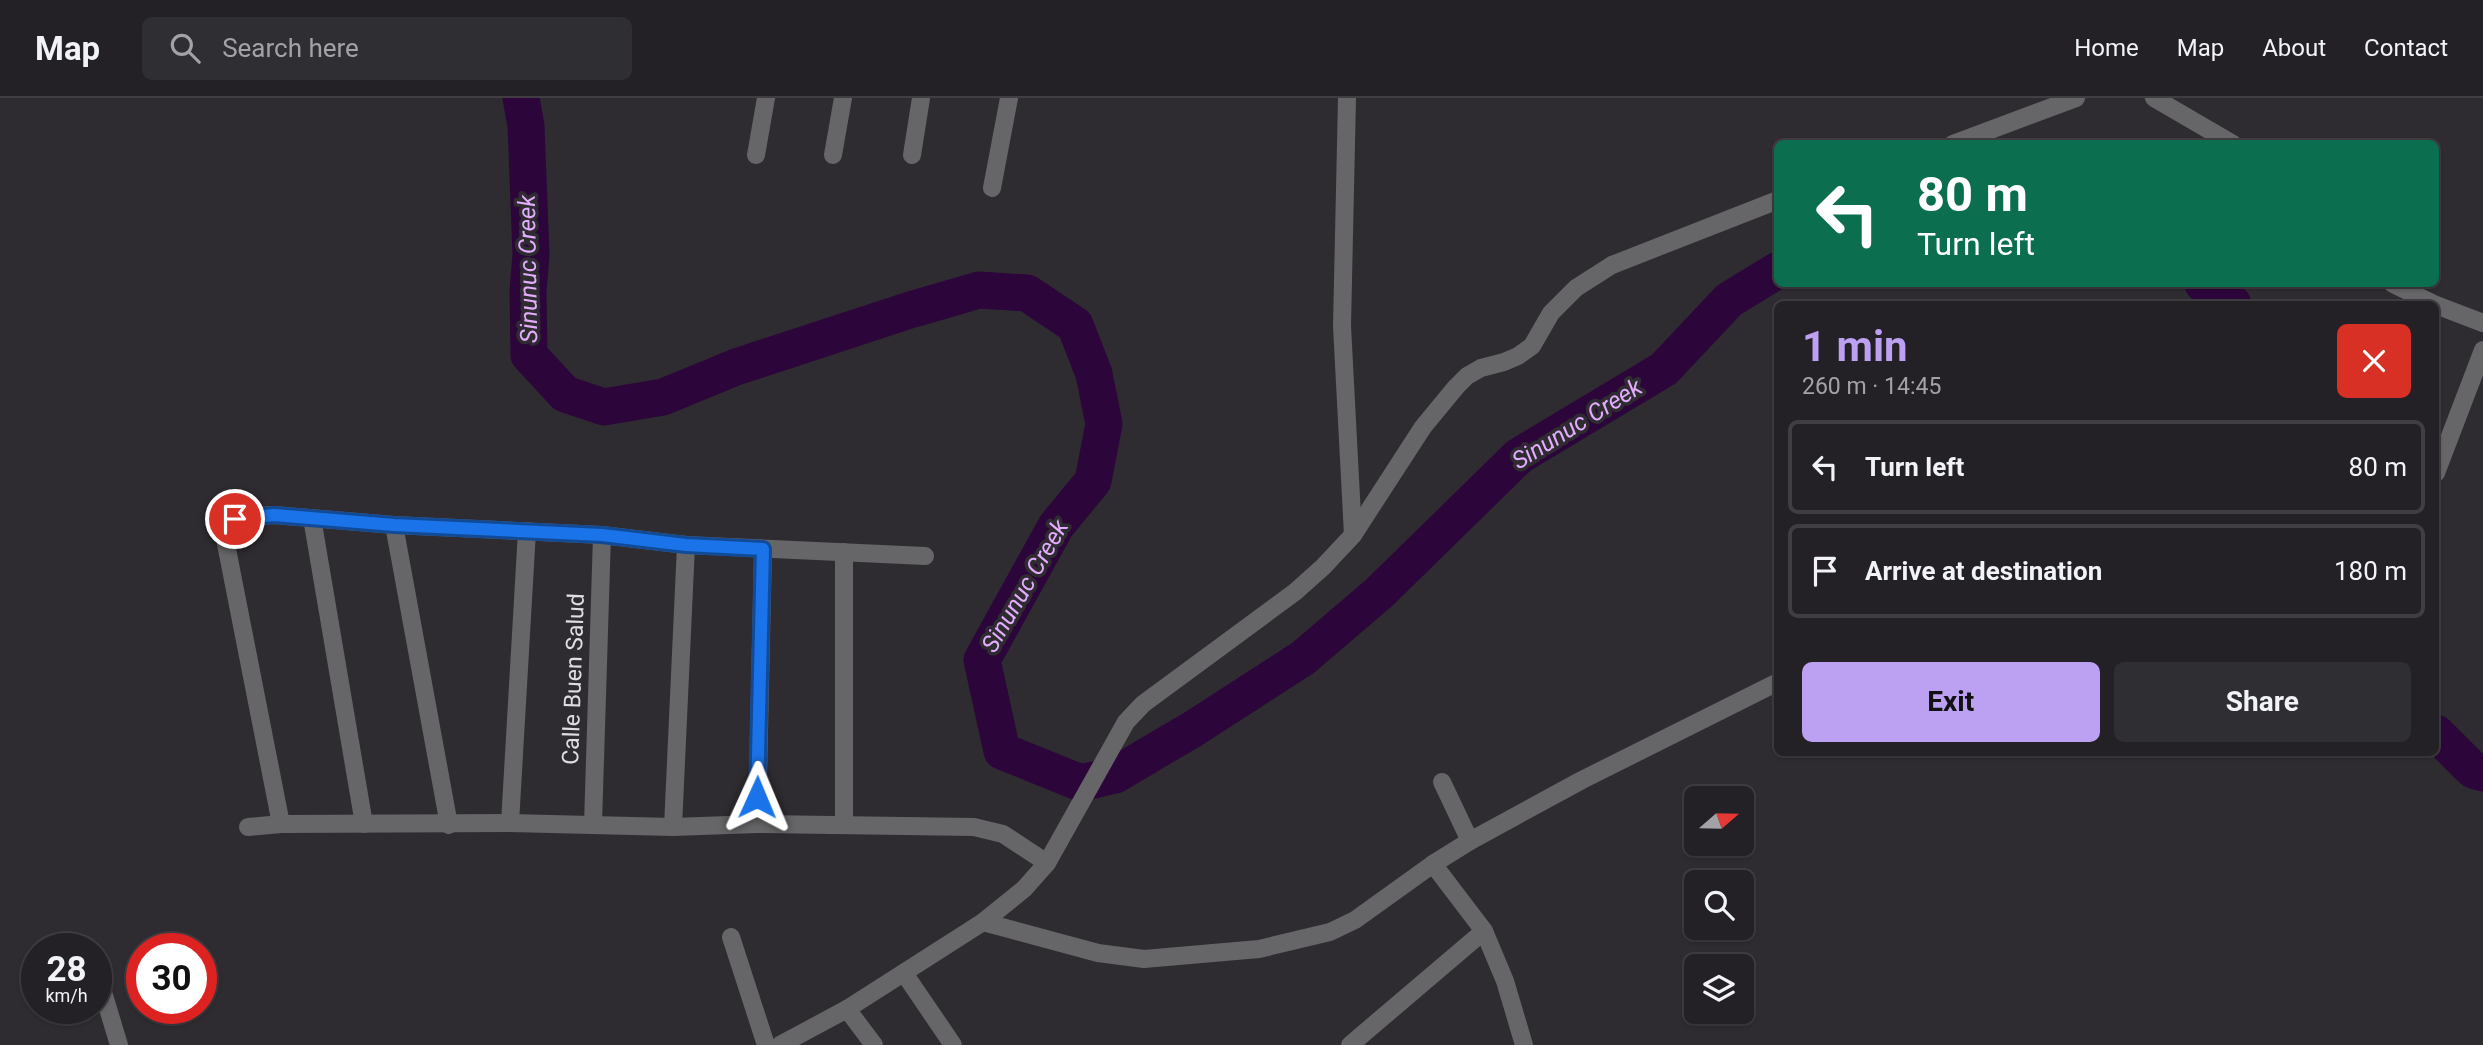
<!DOCTYPE html>
<html lang="en">
<head>
<meta charset="utf-8">
<style>
	:root { --surface:#232125; --page:#2f2e32; --text:#f1f3f6; --muted:#a3a3a7; --line:#403e42; --accent:#bca0f2 }
	body { margin:0; font-family:Roboto,sans-serif; background:var(--page); color:var(--text); height:100vh; display:flex; flex-direction:column; font-size:26px; white-space:nowrap }
	* { box-sizing:border-box; margin:0 }
	p { font-size:23px; color:var(--muted) }
	.icon { flex:none; width:38px; height:38px; fill:none; stroke:currentColor; stroke-width:2; stroke-linecap:round; stroke-linejoin:round }
	.map { position:relative; flex:1; overflow:hidden }
	.sheet { position:absolute; left:1774px; top:203px; width:665px; height:455px; display:flex; flex-direction:column; background:var(--surface); border-radius:10px; box-shadow:0 2px 5px #0004,0 0 0 2px var(--line) }
	.sheet>* { flex:none }
	.hud { position:absolute; left:1774px; top:42px; width:665px; height:147px; border-radius:10px; box-shadow:0 2px 5px #0004,0 0 0 2px var(--line); background:#0b6e4f; color:#fff; overflow:hidden }
	.needle { width:46px; rotate:70deg }
	.buttons { position:absolute; left:1684px; top:688px; display:grid; gap:14px }
	.buttons a { display:grid; place-items:center; width:70px; height:70px; border-radius:10px; background:var(--surface); box-shadow:0 2px 5px #0004,0 0 0 2px var(--line); font-size:35px }
	.speed { position:absolute; left:21px; top:835px; display:flex; gap:14px; font-size:35px; font-weight:700; text-align:center }
	.speed>* { display:grid; place-content:center; width:91px; height:91px; border-radius:50%; background:var(--surface); box-shadow:0 2px 5px #0004,0 0 0 2px var(--line); line-height:1 }
	.speed small { font-size:18px; font-weight:400 }
	.speed .limit { border:10px solid #d22; background:#fff; color:#111 }
	.pin { position:absolute; display:grid; place-items:center; width:60px; height:60px; color:#fff; margin:-30px; border:4px solid #fff; border-radius:50%; box-shadow:0 2px 7px #0007 }
	.me { position:absolute; width:77px; margin:-38px; rotate:1deg; stroke-linejoin:round; filter:drop-shadow(0 0 5px #0008) }
	.turn { display:flex; align-items:center; gap:24px; height:147px; padding:0 28px; font-size:32px }
	.turn .icon { width:91px; height:91px; stroke-width:2.5 }
	.turn b { display:block; font-size:49px; line-height:60px }
	.round { display:grid; place-items:center; flex:none; width:74px; height:74px; border-radius:10px; background:var(--page) }
	.head { display:flex; align-items:center; justify-content:space-between; height:119px; padding:0 28px }
	h1 { font-size:42px; font-weight:700; line-height:52px; color:var(--accent) }
	.cta { display:flex; gap:14px; margin-top:auto; padding:14px 28px }
	.cta a { flex:1; height:80px; border-radius:10px; background:var(--accent); color:#111; font-size:28px; font-weight:700; line-height:80px; text-align:center }
	.cta a+a { background:var(--page); color:var(--text) }
	ul { padding:0; list-style:none }
	li { display:flex; align-items:center; gap:21px; height:94px; margin:0 14px 10px; padding:0 14px; border:4px solid var(--line); border-radius:10px }
	li div { flex:1 }
	li b { display:block; font-size:26px }
	li em { font-style:normal }
	header { display:flex; align-items:center; gap:42px; box-sizing:border-box; height:98px; padding:0 35px; background:var(--surface); border-bottom:2px solid var(--line) }
	header strong { font-size:33px }
	nav { display:flex; gap:38px; margin-inline-start:auto; font-size:24px }
	.search { width:490px; height:63px; background:var(--page); display:flex; align-items:center; gap:18px; box-sizing:border-box; padding:0 24px; border-radius:10px; color:var(--muted); font-size:26px }
	.map>svg:first-child { display:block }
	.lines { fill:none; stroke-linecap:round; stroke-linejoin:round }
	.river { stroke:#2c063a; stroke-width:37 }
	.minor { stroke:#666567; stroke-width:18 }
	.route-casing { stroke:#114b97; stroke-width:18 }
	.route { stroke:#1a73e8; stroke-width:12 }
	.labels { text-anchor:middle; stroke-width:7; stroke-linejoin:round; paint-order:stroke }
	.street-label { font-size:23px; fill:#e0dee2; stroke:#2f2c31 }
	.water-label { font-size:24px; font-style:italic; fill:#e4acfe; stroke:#2f2c31 }
</style>
</head>
<body>
<header>
<strong>Map</strong>
<div class="search"><svg class="icon" aria-label="search" viewBox="0 0 24 24"><circle cx="10" cy="10" r="6"/><path d="M15 15l6 6"/></svg>Search here</div>
<nav><a>Home</a><a>Map</a><a>About</a><a>Contact</a></nav>
</header>
<div class="map">
<svg width="2483" height="947" viewBox="0 0 2483 947">
	<rect width="100%" height="100%" fill="#2f2c31"/>
	<g class="lines">
		<!-- river -->
		<g class="river">
			<path d="M521 0 526 28 531 156 528 193 529 257 565 296 604 309 663 299 736 269 910 212 979 192 1027 195 1075 227 1094 276 1104 326 1093 383 1056 428 982 562 1002 653 1081 685 1115 677 1193 631 1303 560 1379 495 1519 358 1664 271 1729 202 1778 172"/>
			<path d="M2203 186 2233 206"/>
			<path d="M2436 635 2473 672 2483 675"/>
		</g>
		<!-- minor -->
		<g class="minor">
			<path d="M1347 0 1342 228 1353 437"/>
			<path d="M2154 0 2233 46"/>
			<path d="M1953 46 2076 0"/>
			<path d="M756 57 766 0"/>
			<path d="M833 57 843 0"/>
			<path d="M912 57 921 0"/>
			<path d="M992 90 1009 0"/>
			<path d="M2393 186 2434 206"/>
			<path d="M2436 207 2483 225"/>
			<path d="M2436 375 2483 252"/>
			<path d="M312 420 364 726"/>
			<path d="M394 427 449 727"/>
			<path d="M1442 684 1470 743"/>
			<path d="M510 725 527 433"/>
			<path d="M281 726 226 446 229 425 244 419 274 417 394 427 602 437 686 447 925 458"/>
			<path d="M593 726 602 437"/>
			<path d="M757 726 763 451"/>
			<path d="M844 727V454"/>
			<path d="M248 729 281 726 510 725 673 729 757 726 974 729 1003 736 1047 765"/>
			<path d="M673 729 686 447"/>
			<path d="M983 824 1024 791 1047 765 1126 624 1143 606 1295 494 1323 469 1353 437 1423 329 1456 289 1467 278 1481 270 1504 264 1518 258 1532 248 1551 215 1576 190 1612 167 1778 102"/>
			<path d="M1484 833 1505 883 1524 947"/>
			<path d="M731 839 766 947"/>
			<path d="M96 871 119 947"/>
			<path d="M904 875 953 947"/>
			<path d="M780 947 847 911"/>
			<path d="M874 947 847 911 983 824 1098 855 1144 861 1259 851 1330 834 1355 822 1433 766 1470 743 1582 682 1778 584"/>
			<path d="M1350 947 1484 833 1433 766"/>
		</g>
	</g>
	<g class="lines">
		<defs>
			<path id="route" d="M235 421 274 417 394 427 602 437 686 447 763 451 757 699"/>
		</defs>
		<!-- route casing -->
		<use href="#route" class="route-casing"/>
		<!-- route -->
		<use href="#route" class="route"/>
	</g>
	<g class="labels">
		<!-- street labels -->
		<g class="street-label">
			<text transform="translate(573 581) rotate(-88)" y="8">Calle Buen Salud</text>
		</g>
		<!-- water labels -->
		<g class="water-label">
			<text transform="translate(528 171) rotate(-91)" y="8">Sinunuc Creek</text>
			<text transform="translate(1577 326) rotate(-32)" y="8">Sinunuc Creek</text>
			<text transform="translate(1025 488) rotate(-60)" y="8">Sinunuc Creek</text>
		</g>
	</g>
</svg>
<div class="buttons">
<a><svg class="needle" viewBox="-14 -14 28 28"><path d="M0-13l5 13h-10z" fill="#e53935"/><path d="M0 13l5-13h-10z" fill="#a3a3a7"/></svg></a>
<a><svg class="icon" aria-label="search" viewBox="0 0 24 24"><circle cx="10" cy="10" r="6"/><path d="M15 15l6 6"/></svg></a>
<a><svg class="icon" aria-label="layers" viewBox="0 0 24 24"><path d="M12 4l9 5-9 5-9-5zM3 14l9 5 9-5"/></svg></a>
</div>
<div class="speed"><div>28<small>km/h</small></div><div class="limit">30</div></div>
<div class="pin" style="left:235px;top:421px;background:#d93025"><svg class="icon" aria-label="arrive" viewBox="0 0 24 24"><path d="M6 21V4h12l-3 4 3 4H6"/></svg></div>
<svg class="me" style="left:757px;top:699px" viewBox="-20 -20 40 40"><path d="M0-17L14 15 0 8-14 15z" fill="#1a73e8" stroke="#fff" stroke-width="4"/></svg>
<div class="hud">
<div class="turn"><svg class="icon" aria-label="left" viewBox="0 0 24 24"><path d="M17 20v-9H6M10 6l-5 5 5 5"/></svg><div><b>80 m</b>Turn left</div></div>
</div>
<section class="sheet">
<div class="head"><div><h1>1 min</h1><p>260 m · 14:45</p></div><a class="round" style="background:#d93025;color:#fff"><svg class="icon" aria-label="close" viewBox="0 0 24 24"><path d="M6 6l12 12M18 6L6 18"/></svg></a></div>
<ul>
<li><svg class="icon" aria-label="left" viewBox="0 0 24 24"><path d="M17 20v-9H6M10 6l-5 5 5 5"/></svg><div><b>Turn left</b></div><em>80 m</em></li>
<li><svg class="icon" aria-label="arrive" viewBox="0 0 24 24"><path d="M6 21V4h12l-3 4 3 4H6"/></svg><div><b>Arrive at destination</b></div><em>180 m</em></li>
</ul>
<div class="cta"><a>Exit</a><a>Share</a></div>
</section>
</div>
</body>
</html>
